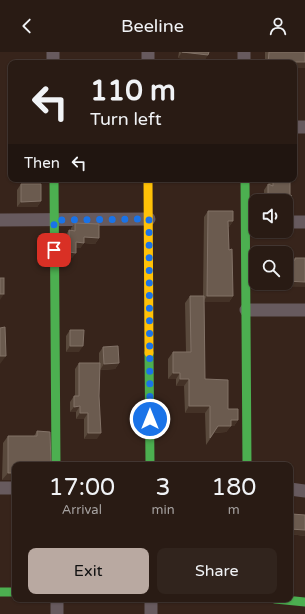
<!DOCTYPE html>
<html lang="en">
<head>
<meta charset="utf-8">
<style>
	:root { --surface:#291b14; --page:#31241d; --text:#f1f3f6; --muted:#a5a1a0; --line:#453934; --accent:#b9a9a1 }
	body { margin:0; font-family:"Varela Round",sans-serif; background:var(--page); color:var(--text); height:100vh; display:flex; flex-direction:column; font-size:15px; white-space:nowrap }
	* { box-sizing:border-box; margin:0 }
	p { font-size:13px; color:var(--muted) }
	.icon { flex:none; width:22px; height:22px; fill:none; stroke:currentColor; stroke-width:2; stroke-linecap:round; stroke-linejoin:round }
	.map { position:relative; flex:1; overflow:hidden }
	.side { position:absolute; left:12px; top:410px; width:281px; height:140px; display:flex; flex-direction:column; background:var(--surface); border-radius:8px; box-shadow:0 1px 3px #0004,0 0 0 1px var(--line) }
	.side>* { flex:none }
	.hud { position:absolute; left:8px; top:8px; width:289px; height:122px; border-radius:8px; box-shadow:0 1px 3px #0004,0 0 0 1px var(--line); background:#291b14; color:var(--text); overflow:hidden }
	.fabs { position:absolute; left:249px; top:142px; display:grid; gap:8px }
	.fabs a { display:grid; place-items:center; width:44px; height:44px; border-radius:8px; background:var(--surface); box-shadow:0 1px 3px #0004,0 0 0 1px var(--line); font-size:20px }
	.pin { position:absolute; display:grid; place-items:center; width:34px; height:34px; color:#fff; margin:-17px; border-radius:8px; box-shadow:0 2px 6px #0006 }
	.me { position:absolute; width:44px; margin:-22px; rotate:0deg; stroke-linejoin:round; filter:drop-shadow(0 0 3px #0008) }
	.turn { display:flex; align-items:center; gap:14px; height:84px; padding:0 16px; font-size:18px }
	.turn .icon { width:52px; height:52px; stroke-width:2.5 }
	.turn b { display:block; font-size:28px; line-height:34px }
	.then { display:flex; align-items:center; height:38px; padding:0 16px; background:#0003; gap:8px; font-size:15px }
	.eta { display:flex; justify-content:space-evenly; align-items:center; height:68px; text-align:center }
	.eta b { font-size:24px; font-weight:600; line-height:28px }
	.action { display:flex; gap:8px; margin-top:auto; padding:8px 16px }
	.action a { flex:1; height:46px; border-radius:8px; background:var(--accent); color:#111; font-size:16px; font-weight:600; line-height:46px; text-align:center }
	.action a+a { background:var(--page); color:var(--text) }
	header { display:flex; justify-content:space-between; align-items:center; height:52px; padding:0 16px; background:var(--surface); font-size:18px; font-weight:600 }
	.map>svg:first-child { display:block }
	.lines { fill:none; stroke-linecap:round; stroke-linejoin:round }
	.street { stroke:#675a5e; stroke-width:13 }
	.fast { stroke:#4caf50; stroke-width:9 }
	.slow { stroke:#ffc107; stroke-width:9 }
	.wall { fill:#59493c }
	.shaded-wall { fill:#443227 }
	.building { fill:#6b5b4f; stroke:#827267 }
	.route { stroke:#1a73e8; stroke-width:7; stroke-dasharray:0 12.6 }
</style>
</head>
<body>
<header><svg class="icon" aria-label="back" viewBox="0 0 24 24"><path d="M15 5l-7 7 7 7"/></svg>Beeline<svg class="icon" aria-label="person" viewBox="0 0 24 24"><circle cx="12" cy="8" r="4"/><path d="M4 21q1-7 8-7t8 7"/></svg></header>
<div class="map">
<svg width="305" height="562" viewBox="0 0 305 562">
	<rect width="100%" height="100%" fill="#37241b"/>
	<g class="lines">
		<!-- street -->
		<g class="street">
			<path d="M53 0V11"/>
			<path d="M148 0V11"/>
			<path d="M244 0V11"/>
			<path d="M294 75H305"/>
			<path d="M0 168 149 167"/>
			<path d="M286 170H305"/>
			<path d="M246 258H305"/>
			<path d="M0 436H15"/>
			<path d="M290 437 305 439"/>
			<path d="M57 562V547"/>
			<path d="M151 562V547"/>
		</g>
		<!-- fast -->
		<g class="fast">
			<path d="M54 127 56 413"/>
			<path d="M245 127 247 413"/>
			<path d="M149 301 150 413"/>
			<path d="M0 540H15"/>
			<path d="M275 547 305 550"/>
		</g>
		<!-- slow -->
		<path class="slow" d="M148 127 149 301"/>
	</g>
	<!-- wall -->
	<g class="wall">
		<path d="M179 0H209L204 9 178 6Z"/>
		<path d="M265 0H305V16H294V11H265Z"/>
		<path d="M268 127H290V143L292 144 288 150H286V149H264V138L268 132H269Z"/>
		<path d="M21 132 41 149 37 155H17V138Z"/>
		<path d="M208 159 233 169 229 175H228L229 198 233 244 229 250H204L205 327 228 357 238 368 234 374H231L226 380 214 381 206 393 205 361H185L184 334H176V327H168V307L173 300H186L185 251 190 244H203L204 165Z"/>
		<path d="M75 171 99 186 95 192 84 191 80 196H76L72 206H65V184L69 178H71V176Z"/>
		<path d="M70 278 79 300H66V284Z"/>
		<path d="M103 295 119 311 115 317 100 318 97 387H84V367H76V360H70V350L74 344H75V317L79 311H99V301Z"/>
		<path d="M37 379 50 380 15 413V428H2L3 391 8 384H34Z"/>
		<path d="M292 462 305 463V484L290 482V465Z"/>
		<path d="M15 476V506H11V481Z"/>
	</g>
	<!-- shaded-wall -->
	<g class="shaded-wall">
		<path d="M182 0 208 3 204 9 178 6Z"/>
		<path d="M290 10H305V16H294V11H289Z"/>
		<path d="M268 144H292L288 150H286V149H265Z"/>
		<path d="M41 149 37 155H17L21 150Z"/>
		<path d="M228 169H233L229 175H224Z"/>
		<path d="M84 185 99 186 95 192 84 191 80 196H72L76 190Z"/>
		<path d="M69 200 76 201 72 206H65Z"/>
		<path d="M286 229 305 230V235L256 234 258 231H286Z"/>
		<path d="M0 242H4L0 248Z"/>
		<path d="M207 244H233L229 250H203Z"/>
		<path d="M70 294H83L79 300H66Z"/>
		<path d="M0 304H6L0 312Z"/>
		<path d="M119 311 115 317 100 318 104 312Z"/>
		<path d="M173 321H180L176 327H168Z"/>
		<path d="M180 327H189L184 334H176Z"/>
		<path d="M80 354 76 360H70L74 355Z"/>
		<path d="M189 354H210L205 361H185Z"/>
		<path d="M80 361H88L84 367H76Z"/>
		<path d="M231 368H238L234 374H231L226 380 213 381 218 374Z"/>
		<path d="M88 381H101L97 387H84Z"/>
		<path d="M8 421H15V428H2Z"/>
		<path d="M290 477 305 478V484L290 482Z"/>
		<path d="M15 500V506H11Z"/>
	</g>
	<!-- building -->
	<g class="building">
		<path d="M182 0H209L208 3Z"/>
		<path d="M269 0H305V10H290V11H268Z"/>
		<path d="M273 127H290V143L292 144H268V132L273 134Z"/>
		<path d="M21 132H41V149L21 150Z"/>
		<path d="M208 159H233V169H228L229 198 232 197 233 244H207Z"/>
		<path d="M75 171 99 172V186L84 185V191L76 190V201L69 200V178L75 179Z"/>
		<path d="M295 206H305V230L286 229V208H295Z"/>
		<rect x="0" y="226" width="4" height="16"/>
		<path d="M190 244H204L205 327 228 328V357H238V368H231V374H218L210 386V354H189V327H180V321H173V300H191Z"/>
		<path d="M5 275 6 304H0V276Z"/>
		<path d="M70 278H84L83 294H70Z"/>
		<path d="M118 294 119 311 104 312 103 295Z"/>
		<path d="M79 311H100L99 344 101 381H88V361H80V354L74 355V344H79Z"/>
		<path d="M37 379 50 380 51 413H15V421H8V384H37Z"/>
		<path d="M292 462 305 463V478L290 477Z"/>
	</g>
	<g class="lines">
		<!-- route -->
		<path class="route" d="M54 198V168L149 167 150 367"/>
	</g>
</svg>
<div class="fabs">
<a><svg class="icon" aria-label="sound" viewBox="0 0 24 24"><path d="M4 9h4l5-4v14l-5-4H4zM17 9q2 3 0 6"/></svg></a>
<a><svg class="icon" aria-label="search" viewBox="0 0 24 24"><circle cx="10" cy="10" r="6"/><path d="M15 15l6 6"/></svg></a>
</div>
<div class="pin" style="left:54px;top:198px;background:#d93025"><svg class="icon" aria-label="arrive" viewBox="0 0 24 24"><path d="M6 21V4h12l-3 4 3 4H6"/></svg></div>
<svg class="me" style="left:150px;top:367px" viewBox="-20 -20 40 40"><circle r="17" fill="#1a73e8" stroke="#fff" stroke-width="3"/><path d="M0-11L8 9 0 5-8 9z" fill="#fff"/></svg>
<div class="hud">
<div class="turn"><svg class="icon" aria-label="left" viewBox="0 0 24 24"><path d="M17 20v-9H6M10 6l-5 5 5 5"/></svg><div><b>110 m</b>Turn left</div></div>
<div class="then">Then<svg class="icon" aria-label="left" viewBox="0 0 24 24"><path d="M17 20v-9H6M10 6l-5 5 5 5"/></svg></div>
</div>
<section class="side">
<div class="eta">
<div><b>17:00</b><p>Arrival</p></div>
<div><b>3</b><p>min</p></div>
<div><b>180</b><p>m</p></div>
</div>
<div class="action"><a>Exit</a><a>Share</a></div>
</section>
</div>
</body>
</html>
